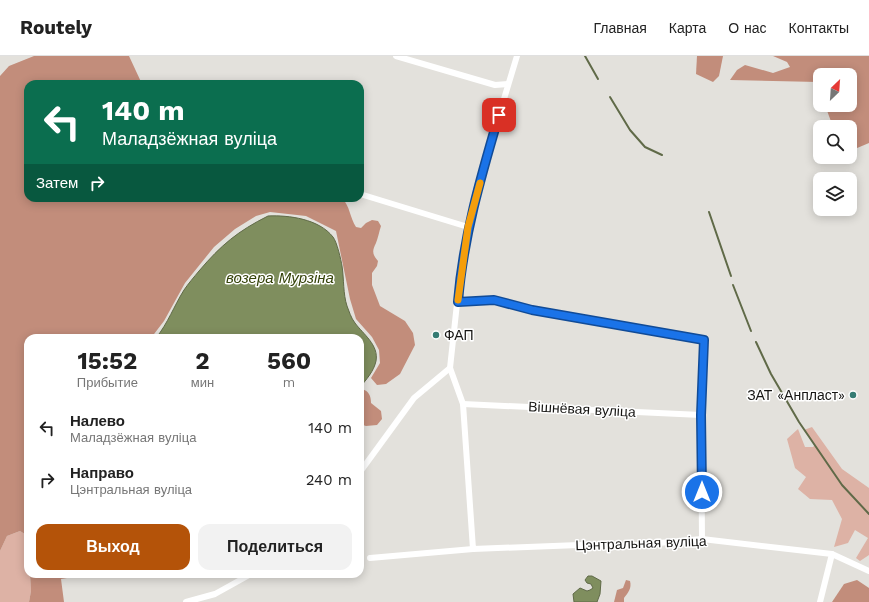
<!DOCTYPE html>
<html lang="ru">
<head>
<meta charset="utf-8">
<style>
	:root { --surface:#fff; --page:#f2f2f2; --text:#222; --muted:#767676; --line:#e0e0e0; --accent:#b45309 }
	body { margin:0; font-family:"Work Sans",sans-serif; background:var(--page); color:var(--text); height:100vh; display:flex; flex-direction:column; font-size:15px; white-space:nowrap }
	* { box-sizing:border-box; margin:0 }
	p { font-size:13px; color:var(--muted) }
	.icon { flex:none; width:22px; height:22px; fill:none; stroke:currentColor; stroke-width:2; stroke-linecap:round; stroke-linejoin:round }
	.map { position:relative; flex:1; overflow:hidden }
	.sheet { position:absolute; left:24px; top:278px; width:340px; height:244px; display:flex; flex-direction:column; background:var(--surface); border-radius:12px; box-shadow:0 2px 10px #0003 }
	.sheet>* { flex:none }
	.top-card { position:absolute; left:24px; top:24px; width:340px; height:122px; border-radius:12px; box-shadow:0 2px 10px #0003; background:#0b6e4f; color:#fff; overflow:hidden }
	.needle { width:26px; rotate:25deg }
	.tools { position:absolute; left:813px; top:12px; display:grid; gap:8px }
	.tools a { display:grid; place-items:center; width:44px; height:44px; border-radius:8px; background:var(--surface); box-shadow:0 2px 10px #0003; font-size:20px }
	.pin { position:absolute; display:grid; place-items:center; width:34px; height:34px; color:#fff; margin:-17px; border-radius:8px; box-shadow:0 2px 6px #0006 }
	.me { position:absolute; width:44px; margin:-22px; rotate:0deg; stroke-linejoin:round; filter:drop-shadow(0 0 3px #0008) }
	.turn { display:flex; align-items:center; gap:14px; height:84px; padding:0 12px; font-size:18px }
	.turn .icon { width:52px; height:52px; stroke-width:2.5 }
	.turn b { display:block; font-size:28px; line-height:34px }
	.then { display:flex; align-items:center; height:38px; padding:0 12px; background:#0003; gap:8px; font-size:15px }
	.eta { display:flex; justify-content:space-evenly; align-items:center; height:68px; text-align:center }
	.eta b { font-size:24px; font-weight:700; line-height:28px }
	.cta { display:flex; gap:8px; margin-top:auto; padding:8px 12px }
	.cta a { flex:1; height:46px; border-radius:12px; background:var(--accent); color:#fff; font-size:16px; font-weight:700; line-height:46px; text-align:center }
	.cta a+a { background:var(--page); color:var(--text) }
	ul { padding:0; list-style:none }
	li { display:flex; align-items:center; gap:12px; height:52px; padding:0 12px }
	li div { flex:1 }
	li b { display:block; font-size:15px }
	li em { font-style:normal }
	header { display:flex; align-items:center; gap:24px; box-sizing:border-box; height:56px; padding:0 20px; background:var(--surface); border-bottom:1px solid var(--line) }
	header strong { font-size:19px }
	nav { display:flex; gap:22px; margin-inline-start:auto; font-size:14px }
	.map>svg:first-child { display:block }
	.green { fill:#ddb2a5 }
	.forest { fill:#c28d7b }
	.water { fill:#7f8e5e; stroke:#606a48 }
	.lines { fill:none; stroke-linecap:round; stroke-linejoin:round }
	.stream { stroke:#606a48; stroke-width:2 }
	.street { stroke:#fff; stroke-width:6 }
	.route-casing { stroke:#114b97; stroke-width:10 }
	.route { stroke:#1a73e8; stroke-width:7 }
	.slow { stroke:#f59e0b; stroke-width:7 }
	.poi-dot { fill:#357c74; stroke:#fff; stroke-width:1.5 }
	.labels { text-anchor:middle; stroke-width:3; stroke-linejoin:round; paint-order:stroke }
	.poi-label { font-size:14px; fill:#161513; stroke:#fff; text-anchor:start }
	.street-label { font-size:14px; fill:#161513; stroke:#fff }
	.water-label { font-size:15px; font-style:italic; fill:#344208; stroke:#fff }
</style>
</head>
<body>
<header>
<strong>Routely</strong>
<nav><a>Главная</a><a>Карта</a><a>О нас</a><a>Контакты</a></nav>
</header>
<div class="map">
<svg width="869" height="546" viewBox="0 0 869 546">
	<rect width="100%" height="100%" fill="#e3e1dc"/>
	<!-- green -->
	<g class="green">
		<path d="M812 371 842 413 869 432V499L860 505 856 502 868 482 855 474 848 487 834 491 842 463 832 444 810 443 798 433 806 421 795 412 787 383 798 373 805 391H813L815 389 804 374Z"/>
		<path d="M20 475 28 480V518H30L31 535 29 546H0V495L7 480Z"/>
	</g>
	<!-- forest -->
	<g class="forest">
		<path d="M34 0H129L142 28H28V142H342C350 150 350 162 356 171L361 172 366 167 372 164 378 165 381 170C379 176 378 182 376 187 372 195 372 198 378 205L377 210 372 217V229L380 250 405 265 413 277 415 289 400 318 386 328 377 329 371 322 380 307 379 294 372 281 356 263 350 243 336 175 306 160 270 156 256 160 235 173 214 191 185 227 164 265 151 282H28V480L20 475 7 480 0 495V20L9 10Z"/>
		<path d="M697 0H723L719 20 713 26 696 18Z"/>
		<path d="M773 0H869V87L850 95V71H833L825 49H850V19H820V33L818 26 730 24 737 14 745 9 773 17 790 11 787 6Z"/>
		<path d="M362 333C369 335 371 340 371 347L381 355 382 363 377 369 366 370 360 368V335Z"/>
		<path d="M30 518H85V519L61 523 64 546H29L31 535Z"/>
		<path d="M626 524 630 525C632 532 628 537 624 542V546H614L617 534 623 532Z"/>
		<path d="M857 524 869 532V546H832L844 528Z"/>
	</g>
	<!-- water -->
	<g class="water">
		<path d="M268 160C289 159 319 163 333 181 337 186 341 204 342 210 344 223 343 238 347 250 349 255 351 262 355 267 363 278 379 289 376 305 374 315 366 324 360 331V282H156C168 267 174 250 184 234 188 228 194 221 199 215 221 189 238 175 268 160Z"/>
		<path d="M588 520H592L601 525 600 538 597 546H574L573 538 580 532 587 535 590 534 593 532 591 528 587 527 585 524Z"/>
	</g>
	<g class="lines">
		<!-- stream -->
		<g class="stream">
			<path d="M585 0 598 23"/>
			<path d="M610 41 630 74 645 91 662 99"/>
			<path d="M709 156 731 220"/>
			<path d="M733 229 751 275"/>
			<path d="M756 286 771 318 799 366 842 429 869 458"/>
		</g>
		<!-- street -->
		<g class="street">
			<path d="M396 0 495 29 508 28"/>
			<path d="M517 0 490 89 468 171 459 229 450 312 463 348 473 493 579 489 615 491 702 483 832 498 869 515"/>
			<path d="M360 138 468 171"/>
			<path d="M458 246 494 244 532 254 704 284 701 359 702 483"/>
			<path d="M463 348 701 359"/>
			<path d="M360 416 414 342 450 312"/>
			<path d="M370 502 473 493"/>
			<path d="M186 546 215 538 251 518"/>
			<path d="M820 546 832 498"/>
		</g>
	</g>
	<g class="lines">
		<defs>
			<path id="route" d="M499 59C481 120 463 182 458 246L494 244 532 254 704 284 701 359 702 436"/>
		</defs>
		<!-- route casing -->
		<use href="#route" class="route-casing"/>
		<!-- route -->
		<use href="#route" class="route"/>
		<!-- slow -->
		<path class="slow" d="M458 244 468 171 480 127"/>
	</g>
	<!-- markers -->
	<g class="poi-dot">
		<circle cx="436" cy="279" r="4"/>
		<circle cx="853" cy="339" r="4"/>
	</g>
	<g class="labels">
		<!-- poi labels -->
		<g class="poi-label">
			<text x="444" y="284">ФАП</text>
			<text x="845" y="344" text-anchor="end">ЗАТ «Анпласт»</text>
		</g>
		<!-- street labels -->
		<g class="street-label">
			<text transform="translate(582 353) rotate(3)" y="5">Вішнёвая вуліца</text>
			<text transform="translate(641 487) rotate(-2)" y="5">Цэнтральная вуліца</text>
		</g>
		<!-- water labels -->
		<g class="water-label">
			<text x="280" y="227">возера Мурзіна</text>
		</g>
	</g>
</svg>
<div class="tools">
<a><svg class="needle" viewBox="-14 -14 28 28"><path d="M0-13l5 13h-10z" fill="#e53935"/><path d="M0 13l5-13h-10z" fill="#767676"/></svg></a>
<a><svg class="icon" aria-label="search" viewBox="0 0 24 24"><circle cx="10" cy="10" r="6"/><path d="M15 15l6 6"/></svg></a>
<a><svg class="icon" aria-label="layers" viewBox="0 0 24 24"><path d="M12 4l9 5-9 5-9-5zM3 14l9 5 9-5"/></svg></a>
</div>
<div class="pin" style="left:499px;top:59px;background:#d93025"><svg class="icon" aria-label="arrive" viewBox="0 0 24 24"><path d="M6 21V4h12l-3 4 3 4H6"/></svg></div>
<svg class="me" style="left:702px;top:436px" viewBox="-20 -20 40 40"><circle r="17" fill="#1a73e8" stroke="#fff" stroke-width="3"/><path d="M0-11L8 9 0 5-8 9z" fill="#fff"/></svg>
<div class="top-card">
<div class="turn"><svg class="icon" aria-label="left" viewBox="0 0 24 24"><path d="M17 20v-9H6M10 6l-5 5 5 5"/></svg><div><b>140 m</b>Маладзёжная вуліца</div></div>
<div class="then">Затем<svg class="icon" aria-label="right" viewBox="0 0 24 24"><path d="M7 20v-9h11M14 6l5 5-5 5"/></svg></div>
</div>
<section class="sheet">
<div class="eta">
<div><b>15:52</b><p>Прибытие</p></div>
<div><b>2</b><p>мин</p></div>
<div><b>560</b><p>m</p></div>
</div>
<ul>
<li><svg class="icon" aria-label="left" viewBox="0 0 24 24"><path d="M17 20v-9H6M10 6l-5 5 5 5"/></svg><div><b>Налево</b><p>Маладзёжная вуліца</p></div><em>140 m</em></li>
<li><svg class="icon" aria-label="right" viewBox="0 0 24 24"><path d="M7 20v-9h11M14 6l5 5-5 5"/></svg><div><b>Направо</b><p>Цэнтральная вуліца</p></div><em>240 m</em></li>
</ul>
<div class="cta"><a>Выход</a><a>Поделиться</a></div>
</section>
</div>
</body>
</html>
